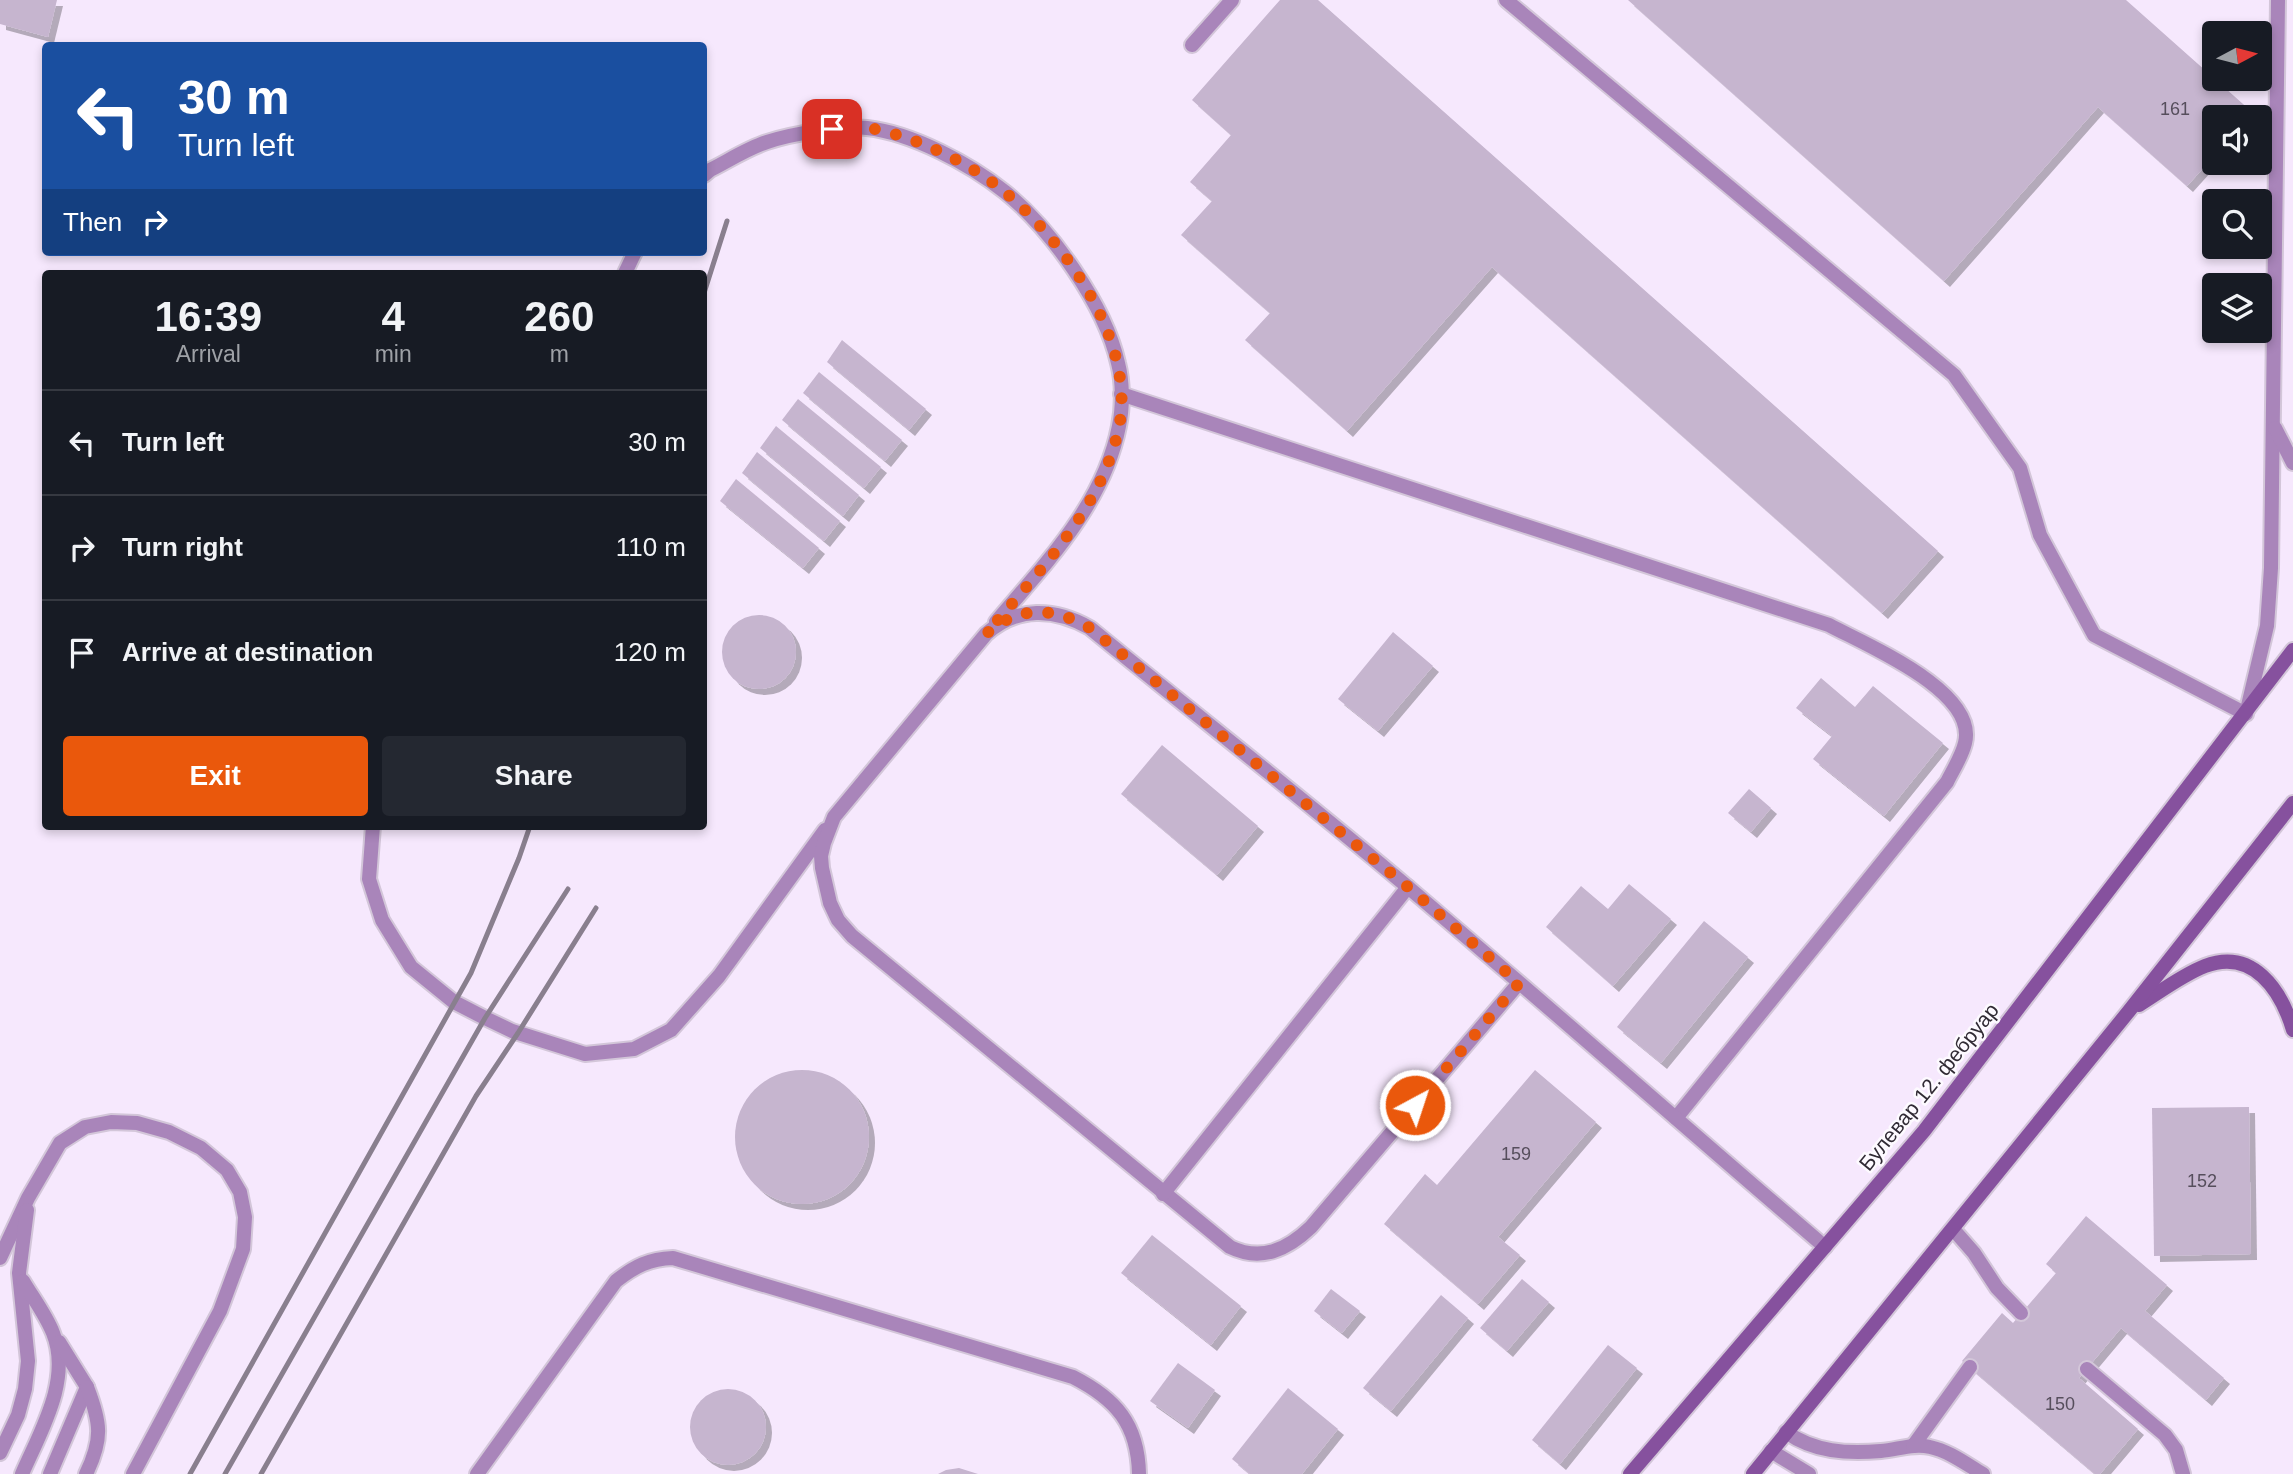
<!DOCTYPE html>
<html lang="en">
<head>
<meta charset="utf-8">
<style>
	:root { --surface:#171b24; --page:#242831; --text:#f1f3f6; --muted:#9ea1a6; --line:#363941; --accent:#ea580c }
	body { margin:0; font-family:Helvetica,sans-serif; background:var(--page); color:var(--text); height:100vh; display:flex; flex-direction:column; font-size:26px; white-space:nowrap }
	* { box-sizing:border-box; margin:0 }
	p { font-size:23px; color:var(--muted) }
	.icon { flex:none; width:38px; height:38px; fill:none; stroke:currentColor; stroke-width:2; stroke-linecap:round; stroke-linejoin:round }
	.map { position:relative; flex:1; overflow:hidden }
	.side { position:absolute; left:42px; top:270px; width:665px; height:560px; display:flex; flex-direction:column; background:var(--surface); border-radius:7px; box-shadow:0 4px 10px #0003 }
	.side>* { flex:none }
	.guide { position:absolute; left:42px; top:42px; width:665px; height:214px; border-radius:7px; box-shadow:0 4px 10px #0003; background:#1a4fa0; color:#fff; overflow:hidden }
	.needle { width:46px; rotate:83deg }
	.controls { position:absolute; left:2202px; top:21px; display:grid; gap:14px }
	.controls a { display:grid; place-items:center; width:70px; height:70px; border-radius:7px; background:var(--surface); box-shadow:0 4px 10px #0003; font-size:35px }
	.pin { position:absolute; display:grid; place-items:center; width:60px; height:60px; color:#fff; margin:-30px; border-radius:14px; box-shadow:0 4px 10px #0006 }
	.me { position:absolute; width:77px; margin:-38px; rotate:40deg; stroke-linejoin:round; filter:drop-shadow(0 0 5px #0008) }
	.turn { display:flex; align-items:center; gap:24px; height:147px; padding:0 21px; font-size:32px }
	.turn .icon { width:91px; height:91px; stroke-width:2.5 }
	.turn b { display:block; font-size:49px; line-height:60px }
	.then { display:flex; align-items:center; height:66px; padding:0 21px; background:#0003; gap:14px; font-size:26px }
	.eta { display:flex; justify-content:space-evenly; align-items:center; height:119px; text-align:center }
	.eta b { font-size:42px; font-weight:700; line-height:49px }
	.cta { display:flex; gap:14px; margin-top:auto; padding:14px 21px }
	.cta a { flex:1; height:80px; border-radius:7px; background:var(--accent); color:#fff; font-size:28px; font-weight:700; line-height:80px; text-align:center }
	.cta a+a { background:var(--page); color:var(--text) }
	ul { padding:0; list-style:none }
	li { display:flex; align-items:center; gap:21px; height:105px; padding:0 21px; border-top:2px solid var(--line) }
	li div { flex:1 }
	li b { display:block; font-size:26px }
	li em { font-style:normal }
	.map>svg:first-child { display:block }
	.building { fill:#c6b5cf; filter:url(#shadow) }
	.lines { fill:none; stroke-linecap:round; stroke-linejoin:round }
	.service-casing { stroke:#d3c6d9; stroke-width:18 }
	.minor-casing { stroke:#d3c6d9; stroke-width:18 }
	.secondary-casing { stroke:#d3c6d9; stroke-width:18 }
	.service { stroke:#a985ba; stroke-width:14 }
	.minor { stroke:#a985ba; stroke-width:14 }
	.secondary { stroke:#86519e; stroke-width:14 }
	.rail { stroke:#897f8e; stroke-width:5 }
	.route { stroke:#ea580c; stroke-width:12; stroke-dasharray:0 21.6 }
	.labels { text-anchor:middle; stroke-width:5; stroke-linejoin:round; paint-order:stroke }
	.number-label { font-size:18px; fill:#564e5c }
	.street-label { font-size:21px; fill:#312b35; stroke:#fdfaff }
</style>
</head>
<body>
<div class="map">
<svg width="2293" height="1474" viewBox="0 0 2293 1474">
	<defs>
		<filter id="shadow"><feDropShadow dx="6" dy="6" stdDeviation="0" flood-color="#0004"/></filter>
	</defs>
	<rect width="100%" height="100%" fill="#f6e8fd"/>
	<!-- building -->
	<g class="building">
		<path d="M0 0H57L48 37 0 24Z"/>
		<path d="M1280 0H1318L1938 551 1882 613 1492 267 1347 431 1245 340 1270 313 1181 235 1212 201 1190 182 1231 135 1192 100Z"/>
		<path d="M1628 0H2126L2252 112 2248 117H2214V156L2187 186 2098 107 1944 281Z"/>
		<path d="M842 340 926 409 909 430 827 362Z"/>
		<path d="M819 372 902 440 885 461 803 393Z"/>
		<path d="M798 399 881 467 864 488 782 420Z"/>
		<path d="M776 426 859 495 843 516 760 448Z"/>
		<path d="M757 452 840 521 824 541 742 473Z"/>
		<path d="M736 479 819 548 803 568 720 501Z"/>
		<circle cx="759" cy="652" r="37"/>
		<path d="M1393 632 1433 666 1378 731 1338 699Z"/>
		<path d="M1821 678 1855 707 1873 686 1943 743 1884 816 1813 759 1832 736 1796 708Z"/>
		<path d="M1162 745 1258 826 1217 875 1121 794Z"/>
		<path d="M1749 789 1771 808 1751 832 1728 813Z"/>
		<path d="M1629 884 1671 919 1613 986 1546 927 1581 886 1608 909Z"/>
		<path d="M1704 921 1748 957 1661 1063 1617 1027Z"/>
		<circle cx="802" cy="1137" r="67"/>
		<path d="M1535 1070 1596 1122 1498 1237 1520 1255 1478 1304 1384 1224 1425 1174 1437 1185Z"/>
		<path d="M2249 1107 2251 1254 2154 1256 2152 1108Z"/>
		<path d="M2086 1216 2167 1285 2145 1311 2224 1378 2206 1400 2121 1328 2079 1378 2138 1429 2100 1474H2095L1962 1361 2002 1313 2013 1323 2056 1273 2046 1264Z"/>
		<path d="M1152 1235 1241 1306 1211 1345 1121 1273Z"/>
		<path d="M1522 1279 1549 1302 1507 1351 1480 1328Z"/>
		<path d="M1331 1289 1360 1311 1342 1333 1314 1311Z"/>
		<path d="M1441 1295 1468 1318 1391 1411 1363 1388Z"/>
		<path d="M1608 1345 1637 1368 1560 1464 1532 1440Z"/>
		<path d="M1178 1363 1215 1390 1188 1428 1150 1401Z"/>
		<path d="M1288 1388 1338 1429 1302 1474H1250L1232 1459Z"/>
		<circle cx="728" cy="1427" r="38"/>
		<path d="M959 1468 978 1474H938L946 1470Z"/>
	</g>
	<g class="lines">
		<defs>
			<g id="service">
				<path d="M1506 0 1954 375 2020 468 2040 535 2094 635 2246 714 2267 626 2271 568 2278 0"/>
				<path d="M1192 45 1232 0"/>
				<path d="M704 175 710 170C728 161 748 148 767 142 791 134 842 125 867 128 912 133 970 164 1005 192 1051 229 1105 305 1118 363 1123 382 1123 407 1119 426 1104 504 1045 564 996 622"/>
				<path d="M625 273 635 252"/>
				<path d="M1121 394 1829 625C1866 645 1978 691 1965 743 1962 756 1953 770 1947 782L1676 1118"/>
				<path d="M2275 428 2293 463"/>
				<path d="M373 826 369 879 382 920 411 967 454 1002 485 1018 512 1031 585 1054 634 1049 671 1030 719 976 825 830"/>
				<path d="M1519 983 1311 1227C1287 1250 1261 1262 1230 1247L852 936 838 920 830 903 822 868 821 856 824 843 834 817 986 634C1017 606 1055 608 1090 628 1196 715 1305 800 1409 888 1549 1007 1686 1128 1825 1247"/>
				<path d="M1163 1194 1408 887"/>
				<path d="M1953 1229 1974 1253 1997 1288 2021 1313"/>
				<path d="M0 1258 28 1198 60 1143 85 1127 111 1122 137 1123 169 1132 201 1148 227 1170 240 1192 245 1217 243 1249 220 1311 133 1474"/>
				<path d="M2087 1369 2165 1435 2176 1450 2183 1474"/>
				<path d="M1786 1432C1814 1452 1847 1454 1881 1451 1897 1450 1913 1443 1930 1447 1949 1451 1966 1464 1983 1474"/>
				<path d="M1913 1446 1970 1367"/>
				<path d="M0 1453 18 1415 25 1389 28 1361 19 1273 27 1210"/>
				<path d="M22 1474C40 1432 72 1380 53 1333 46 1315 33 1298 23 1281"/>
				<path d="M50 1474 87 1387 59 1342"/>
				<path d="M86 1474C103 1439 101 1423 87 1387"/>
				<path d="M477 1474 616 1281C635 1266 649 1259 673 1258L1073 1377C1116 1399 1138 1424 1139 1474"/>
			</g>
			<path id="minor" d="M1771 1451 1809 1474"/>
			<g id="secondary">
				<path d="M2139 1005C2160 992 2182 975 2205 966 2253 948 2281 990 2293 1030"/>
				<path d="M1630 1474 1924 1131 2293 650"/>
				<path d="M1753 1474 2129 1011 2293 803"/>
			</g>
		</defs>
		<!-- service casing -->
		<use href="#service" class="service-casing"/>
		<!-- minor casing -->
		<use href="#minor" class="minor-casing"/>
		<!-- secondary casing -->
		<use href="#secondary" class="secondary-casing"/>
		<!-- service -->
		<use href="#service" class="service"/>
		<!-- minor -->
		<use href="#minor" class="minor"/>
		<!-- secondary -->
		<use href="#secondary" class="secondary"/>
		<!-- rail -->
		<g class="rail">
			<path d="M704 293 727 221"/>
			<path d="M190 1474 471 973 519 858 530 826"/>
			<path d="M225 1474 485 1018 568 889"/>
			<path d="M261 1474 476 1096 518 1033 596 908"/>
		</g>
	</g>
	<g class="lines">
		<!-- route -->
		<path class="route" d="M832 129C843 129 857 126 869 128 915 136 970 163 1006 193 1067 244 1136 344 1119 427 1102 509 1038 572 986 634 1019 605 1053 607 1090 628L1408 887 1519 983 1415 1105"/>
	</g>
	<g class="labels">
		<!-- number labels -->
		<g class="number-label">
			<text x="2175" y="115">161</text>
			<text x="1516" y="1160">159</text>
			<text x="2202" y="1187">152</text>
			<text x="2060" y="1410">150</text>
		</g>
		<!-- street labels -->
		<g class="street-label">
			<text transform="translate(1929 1087) rotate(-51)" y="7">Булевар 12. фебруар</text>
		</g>
	</g>
</svg>
<div class="controls">
<a><svg class="needle" viewBox="-14 -14 28 28"><path d="M0-13l5 13h-10z" fill="#e53935"/><path d="M0 13l5-13h-10z" fill="#9ea1a6"/></svg></a>
<a><svg class="icon" aria-label="sound" viewBox="0 0 24 24"><path d="M4 9h4l5-4v14l-5-4H4zM17 9q2 3 0 6"/></svg></a>
<a><svg class="icon" aria-label="search" viewBox="0 0 24 24"><circle cx="10" cy="10" r="6"/><path d="M15 15l6 6"/></svg></a>
<a><svg class="icon" aria-label="layers" viewBox="0 0 24 24"><path d="M12 4l9 5-9 5-9-5zM3 14l9 5 9-5"/></svg></a>
</div>
<div class="pin" style="left:832px;top:129px;background:#d93025"><svg class="icon" aria-label="arrive" viewBox="0 0 24 24"><path d="M6 21V4h12l-3 4 3 4H6"/></svg></div>
<svg class="me" style="left:1415px;top:1105px" viewBox="-20 -20 40 40"><circle r="17" fill="#ea580c" stroke="#fff" stroke-width="3"/><path d="M0-11L8 9 0 5-8 9z" fill="#fff"/></svg>
<div class="guide">
<div class="turn"><svg class="icon" aria-label="left" viewBox="0 0 24 24"><path d="M17 20v-9H6M10 6l-5 5 5 5"/></svg><div><b>30 m</b>Turn left</div></div>
<div class="then">Then<svg class="icon" aria-label="right" viewBox="0 0 24 24"><path d="M7 20v-9h11M14 6l5 5-5 5"/></svg></div>
</div>
<section class="side">
<div class="eta">
<div><b>16:39</b><p>Arrival</p></div>
<div><b>4</b><p>min</p></div>
<div><b>260</b><p>m</p></div>
</div>
<ul>
<li><svg class="icon" aria-label="left" viewBox="0 0 24 24"><path d="M17 20v-9H6M10 6l-5 5 5 5"/></svg><div><b>Turn left</b></div><em>30 m</em></li>
<li><svg class="icon" aria-label="right" viewBox="0 0 24 24"><path d="M7 20v-9h11M14 6l5 5-5 5"/></svg><div><b>Turn right</b></div><em>110 m</em></li>
<li><svg class="icon" aria-label="arrive" viewBox="0 0 24 24"><path d="M6 21V4h12l-3 4 3 4H6"/></svg><div><b>Arrive at destination</b></div><em>120 m</em></li>
</ul>
<div class="cta"><a>Exit</a><a>Share</a></div>
</section>
</div>
</body>
</html>
